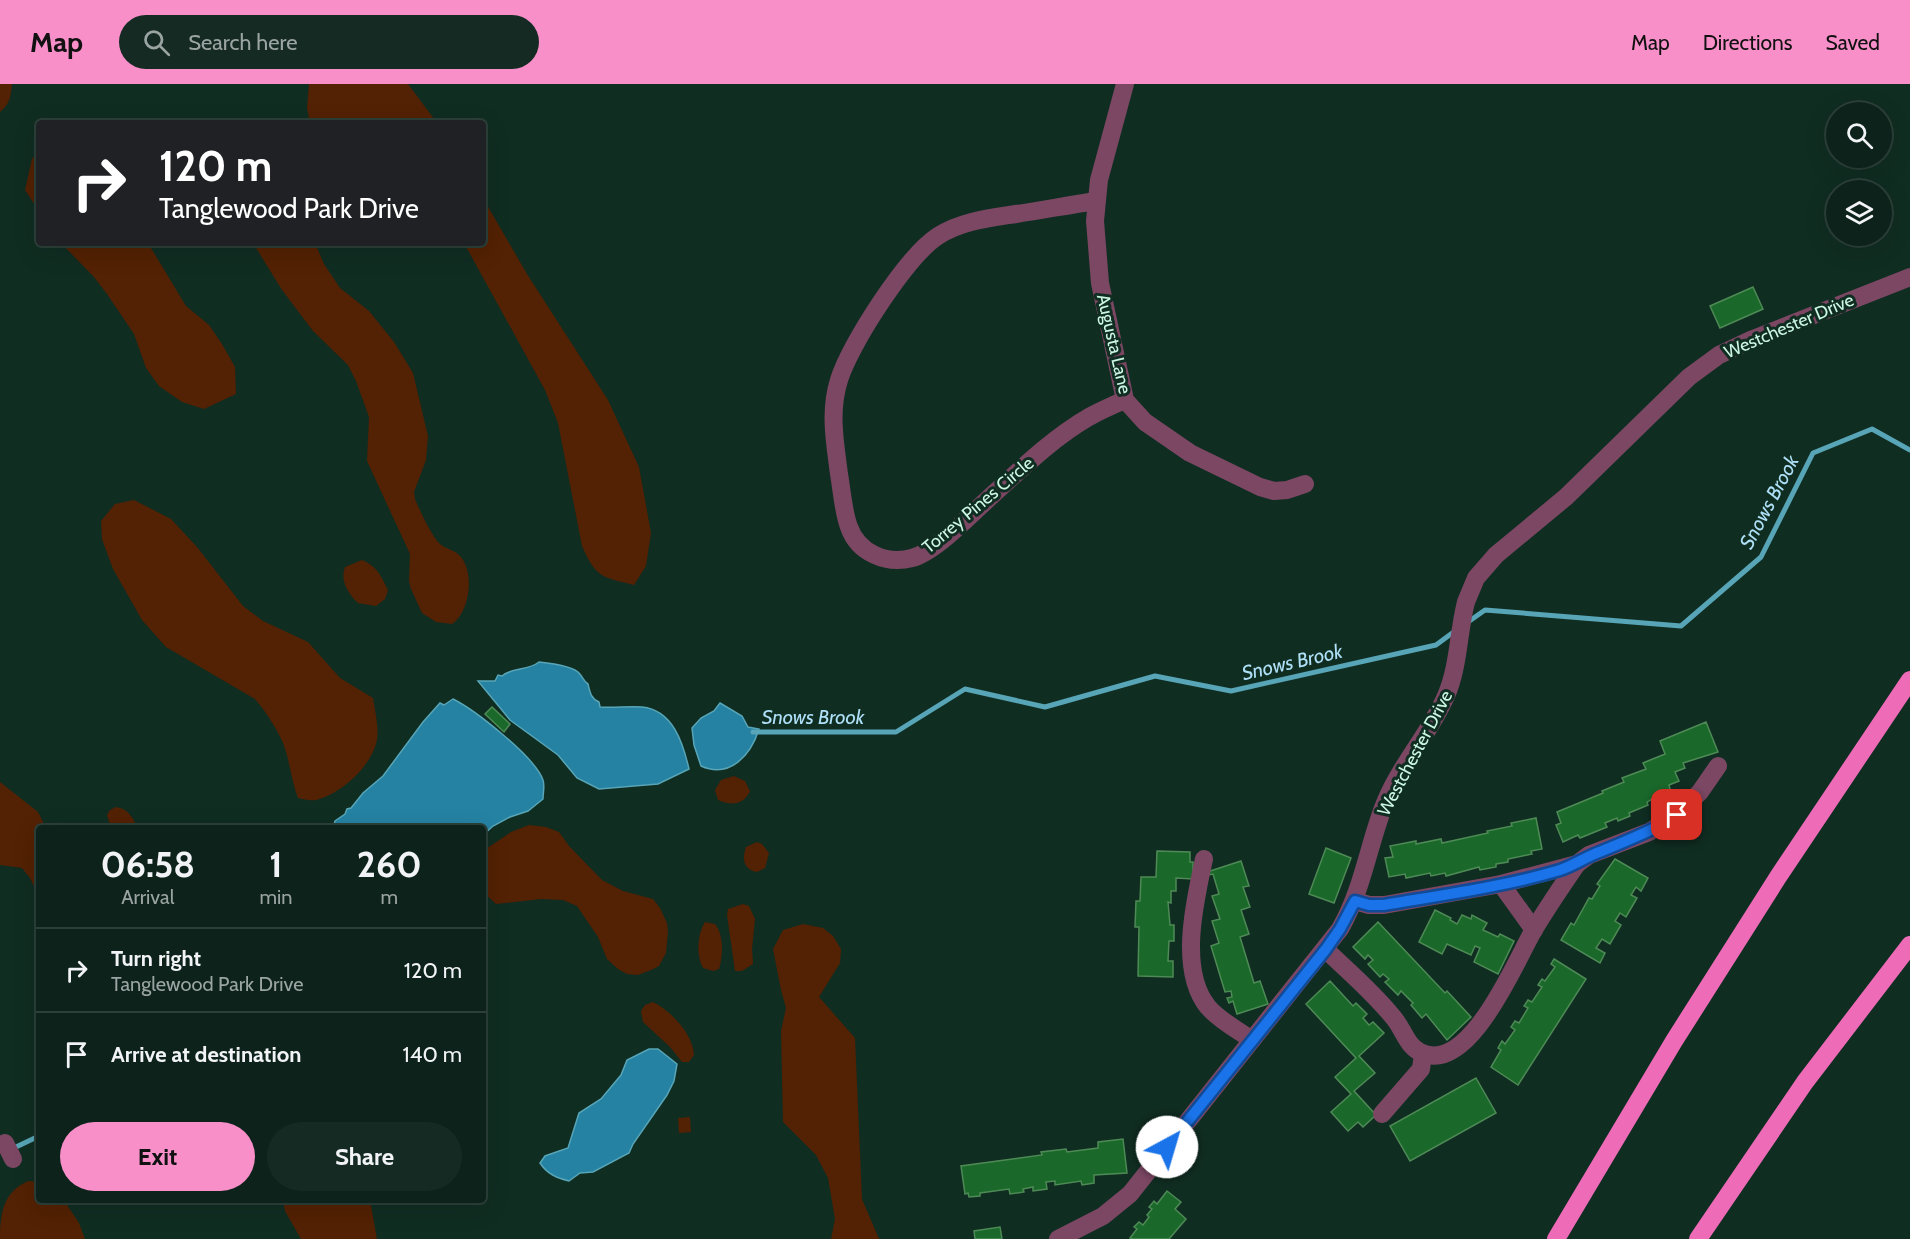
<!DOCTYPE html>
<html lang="en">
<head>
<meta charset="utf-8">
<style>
	:root { --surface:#0c221a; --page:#152a23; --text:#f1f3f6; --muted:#9aa4a2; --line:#2c3f39; --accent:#f98fc9 }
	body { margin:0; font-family:Cabin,sans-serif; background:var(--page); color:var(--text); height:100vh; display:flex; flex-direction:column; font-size:22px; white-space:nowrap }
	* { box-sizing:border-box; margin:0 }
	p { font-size:20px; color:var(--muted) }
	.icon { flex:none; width:33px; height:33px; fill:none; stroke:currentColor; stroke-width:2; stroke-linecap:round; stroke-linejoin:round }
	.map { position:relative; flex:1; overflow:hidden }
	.sheet { position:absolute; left:36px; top:741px; width:450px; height:378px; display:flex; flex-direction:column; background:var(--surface); border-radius:6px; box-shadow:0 6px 24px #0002,0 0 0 2px var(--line) }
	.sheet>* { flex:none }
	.hud { position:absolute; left:36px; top:36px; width:450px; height:126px; border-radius:6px; box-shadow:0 6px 24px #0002,0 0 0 2px var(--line); background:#202124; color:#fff; overflow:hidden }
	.controls { position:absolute; left:1826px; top:18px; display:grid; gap:12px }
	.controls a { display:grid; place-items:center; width:66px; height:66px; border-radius:50%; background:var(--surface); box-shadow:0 6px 24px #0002,0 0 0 2px var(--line); font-size:30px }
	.pin { position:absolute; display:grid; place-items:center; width:51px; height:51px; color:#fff; margin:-26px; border-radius:12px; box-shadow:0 3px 9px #0006 }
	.me { position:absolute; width:66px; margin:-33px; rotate:39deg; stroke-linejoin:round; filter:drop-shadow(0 0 4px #0008) }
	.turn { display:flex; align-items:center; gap:21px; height:126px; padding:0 24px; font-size:27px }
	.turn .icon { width:78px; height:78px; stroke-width:2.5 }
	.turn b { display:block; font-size:42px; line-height:51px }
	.eta { display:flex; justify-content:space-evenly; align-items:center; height:102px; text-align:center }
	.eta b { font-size:36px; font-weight:800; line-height:42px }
	.primary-button { display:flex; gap:12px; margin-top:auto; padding:12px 24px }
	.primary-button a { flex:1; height:69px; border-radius:36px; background:var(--accent); color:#111; font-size:24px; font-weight:800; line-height:69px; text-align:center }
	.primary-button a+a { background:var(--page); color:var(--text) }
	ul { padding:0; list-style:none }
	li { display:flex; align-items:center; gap:18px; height:84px; padding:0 24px; border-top:2px solid var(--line) }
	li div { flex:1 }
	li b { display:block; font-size:22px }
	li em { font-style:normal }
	header { display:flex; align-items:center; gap:36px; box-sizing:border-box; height:84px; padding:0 30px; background:var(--accent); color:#111 }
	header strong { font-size:28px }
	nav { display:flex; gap:33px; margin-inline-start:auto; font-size:21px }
	.search { width:420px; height:54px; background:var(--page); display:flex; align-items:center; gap:15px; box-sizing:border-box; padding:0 21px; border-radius:33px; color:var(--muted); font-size:22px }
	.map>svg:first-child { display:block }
	.green { fill:#532103 }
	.water { fill:#2582a3; stroke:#57a5b6; stroke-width:1.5 }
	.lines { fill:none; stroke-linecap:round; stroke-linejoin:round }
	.stream { stroke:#57a5b6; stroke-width:5 }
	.building { fill:#1a692b; stroke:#4e8a55; stroke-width:1.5 }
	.minor { stroke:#7b4763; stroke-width:18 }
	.highway { stroke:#ee6bb7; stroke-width:18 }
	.route-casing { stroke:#114b97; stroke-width:15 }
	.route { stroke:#1a73e8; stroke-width:10 }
	.labels { text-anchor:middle; stroke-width:6; stroke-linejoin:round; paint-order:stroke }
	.street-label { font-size:18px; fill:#ccf7e4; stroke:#102d22 }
	.water-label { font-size:20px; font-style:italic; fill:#aee0f7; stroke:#102d22 }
</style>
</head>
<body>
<header>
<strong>Map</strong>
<div class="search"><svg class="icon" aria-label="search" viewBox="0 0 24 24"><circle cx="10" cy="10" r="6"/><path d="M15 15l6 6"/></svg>Search here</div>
<nav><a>Map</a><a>Directions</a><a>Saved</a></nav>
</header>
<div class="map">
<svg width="1910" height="1155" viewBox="0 0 1910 1155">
	<rect width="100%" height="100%" fill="#102d22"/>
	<!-- green -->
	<g class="green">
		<path d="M0 0H12C10 14 11 18 0 28Z"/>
		<path d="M309 0H408L437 39H310L307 24Z"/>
		<path d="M39 67V127L25 106 32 75Z"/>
		<path d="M483 114 527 190 608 316 639 383 651 449 646 482 634 501C602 493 596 494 582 462L558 339 545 306 464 159H483Z"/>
		<path d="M61 159H148L186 222 209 241 222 260 235 283 236 310 204 325 182 318 159 302 146 284 134 250 107 210 94 193Z"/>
		<path d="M253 159H315L324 180 340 204 369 227 394 258 413 289 428 352 426 376 414 408 415 415C420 427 431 451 440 460 446 465 455 466 460 472 475 488 470 528 452 540L436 538 422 529 411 505 409 497 410 470 367 377 369 333 356 297 348 281 313 247 282 206Z"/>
		<path d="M134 416 171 435 197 463 243 522 263 537 308 558 340 594 373 614C375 627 379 643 377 656 372 682 341 710 316 716 310 717 303 715 298 714 291 696 290 677 283 659 276 643 266 628 255 615L166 563 142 536 113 485 102 455 101 437 115 420Z"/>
		<path d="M362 476C377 482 381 492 388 506L385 515 376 522 358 519C348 509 340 497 345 483Z"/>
		<path d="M734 692 745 697 750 707C744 721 731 722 718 716L715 706 721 696Z"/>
		<path d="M0 698 38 728 46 744H39V812L30 794 22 784 0 781Z"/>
		<path d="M116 723C128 725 133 733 137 744H111L107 731 110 726Z"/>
		<path d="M529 741 546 743 559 748 569 762 602 796 623 807 653 815 660 824 667 839 668 847 666 869 659 882 651 886 638 891 627 890 618 885 607 875 598 853 577 822 563 816 541 815 496 820 483 808V767L511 748Z"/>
		<path d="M757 758 762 760 769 769 765 784 757 788C743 785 742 775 746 763Z"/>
		<path d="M743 820 749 822 755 835 752 865 753 880 742 887H735L727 831 728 825Z"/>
		<path d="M705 838 715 840C724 851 723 872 719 885L713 887 703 884C696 872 697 850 705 838Z"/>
		<path d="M803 840 823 844 833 852 841 865 840 879 819 913 855 954 862 1115 879 1155H831L835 1135 828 1094 816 1071 783 1038 781 947 786 924 781 906 773 865 783 846Z"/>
		<path d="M653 918C671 927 693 950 694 971L689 978H682L670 963 643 938 641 927 645 921Z"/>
		<path d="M690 1033 691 1048 679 1049 678 1034Z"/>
		<path d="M28 1097 39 1098V1116H63L65 1118 79 1139 85 1155H0C0 1130 3 1108 28 1097Z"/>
		<path d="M283 1116H370L377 1155H301L285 1127Z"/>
	</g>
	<!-- water -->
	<g class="water">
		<path d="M539 578C548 579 573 582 579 589 583 593 583 597 588 600 590 608 591 615 599 618L600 623C614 624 628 622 642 623 673 626 683 659 689 685L658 700 599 705 577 694 558 671 510 636 478 597H495L498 591 502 592C512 583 528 587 539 578Z"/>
		<path d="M453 615C475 626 535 673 543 696 545 701 543 709 543 715L528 727 510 733 493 742 483 751V744H333L335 737 345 730 347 725 351 724 363 709 383 692 423 638 440 619 444 621Z"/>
		<path d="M720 619 742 632 748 643 759 645C751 671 730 695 701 682L694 661 692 644 701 634 714 627Z"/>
		<path d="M649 965H658L677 980 674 997 667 1011 633 1060 629 1069 593 1088 580 1089 569 1097C557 1094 547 1090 540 1079L545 1072 568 1064 579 1029 601 1015 621 991 627 976Z"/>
	</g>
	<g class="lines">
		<!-- stream -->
		<g class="stream">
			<path d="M1468 538 1485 526 1681 542 1761 473 1813 369 1872 345 1910 366"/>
			<path d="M753 648H896L965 605 1045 623 1155 592 1231 607 1436 561 1455 547"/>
			<path d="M16 1063 39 1052"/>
		</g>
	</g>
	<!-- building -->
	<g class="building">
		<path d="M1753 203 1763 225 1720 244 1710 222Z"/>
		<path d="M492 623 510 640 504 648 485 630Z"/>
		<path d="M1706 638 1718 668 1683 679 1685 684 1675 688 1679 697 1669 701 1670 705 1647 718 1648 721 1629 729 1630 732 1618 737 1617 734 1605 739 1607 743 1580 754 1578 751 1563 758 1556 741 1561 739 1557 728 1603 709 1602 707 1624 698 1622 694 1646 685 1643 679 1665 670 1660 657Z"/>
		<path d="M1536 734 1542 765 1531 767 1532 770 1508 775V778L1496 780V783L1480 786 1479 783 1446 792 1445 789 1431 792 1430 789 1406 794 1405 790 1389 793 1385 774 1393 773 1390 762 1416 757V760L1441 755 1442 759 1488 749 1487 747 1512 742 1511 739Z"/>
		<path d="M1326 764 1351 774 1334 819 1309 810Z"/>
		<path d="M1157 767 1190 768V778H1193V795L1176 794V807H1171V819L1168 818 1170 841H1174V857H1169L1168 877H1173V893L1138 892 1139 843H1135L1136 817H1140L1141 793H1156Z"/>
		<path d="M1615 775 1648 794 1641 807 1636 803 1631 811 1637 814 1626 833 1620 829 1615 837 1621 841 1610 860 1602 855 1596 864 1605 869 1600 879 1561 856 1571 839 1574 841 1589 814 1592 815 1600 802 1597 800Z"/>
		<path d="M1241 777 1249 802 1243 803 1250 823 1241 826 1249 850 1240 853 1254 899 1260 897 1268 920 1237 930 1233 917 1229 919 1227 914 1232 913 1231 907 1225 908 1211 862 1219 859 1212 837 1220 835 1212 812 1219 810 1213 790 1208 791 1207 788Z"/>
		<path d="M1435 826 1451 834 1450 836 1457 840 1462 831 1471 835 1472 831 1487 839 1483 846 1498 853 1500 850 1514 857 1498 890 1474 878 1480 864 1475 862 1471 871 1447 860 1442 870 1419 858Z"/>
		<path d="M1378 838 1445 909 1447 907 1471 933 1447 956 1426 930 1422 934 1411 921 1413 919 1401 907 1398 911 1385 898 1389 895 1383 890 1380 893 1368 880 1373 876 1368 871 1365 875 1353 863Z"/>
		<path d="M1554 875 1586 895 1518 1001 1491 983 1501 966 1498 964 1502 957 1505 960 1515 946 1511 943 1515 937 1519 939 1528 924 1524 922 1528 916 1532 918 1542 903 1538 901 1542 895 1545 897 1555 883 1551 880Z"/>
		<path d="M1330 897 1353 922 1356 919 1367 930 1363 934 1369 941 1373 938 1384 949 1359 972 1375 989 1354 1007 1376 1031 1363 1043 1358 1038 1348 1047 1331 1028 1351 1010 1335 993 1356 974 1306 920Z"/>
		<path d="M1476 994 1496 1029 1410 1077 1390 1042Z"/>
		<path d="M1123 1055 1127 1089 1094 1091V1099L1082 1101 1081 1097 1055 1101V1097L1046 1098 1047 1105 1033 1107V1103L1023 1105 1024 1108 1010 1110 1009 1105 980 1109V1112L969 1113 968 1109 965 1110 961 1082 1042 1071 1041 1068 1066 1065 1067 1068 1098 1064V1058Z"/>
		<path d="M1167 1107 1181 1118 1175 1125 1186 1135 1169 1155H1132L1130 1154 1137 1145 1134 1143 1139 1138 1143 1141 1149 1133 1147 1131 1152 1125 1149 1123 1154 1117 1157 1120Z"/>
		<path d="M1000 1143 1002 1155H975L974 1147Z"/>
	</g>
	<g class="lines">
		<!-- minor -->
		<g class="minor">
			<path d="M1125 0 1099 96 1095 137 1100 199 1125 316 1145 338 1190 369 1260 403 1274 407 1287 406 1305 400"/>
			<path d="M1096 117C1069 121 1043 126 1016 130 990 134 961 137 938 152 907 172 850 260 839 296 829 328 835 358 839 390 842 407 843 427 849 443 858 469 887 481 912 474 935 468 969 432 987 416 1019 387 1051 355 1089 333 1100 327 1113 321 1125 316"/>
			<path d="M1204 775C1195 817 1178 886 1208 923 1220 937 1238 946 1252 956"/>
			<path d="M1501 800 1534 846"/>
			<path d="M1355 817 1369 821H1384L1501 800 1577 780 1589 771 1649 748 1677 731 1700 708 1718 682"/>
			<path d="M1325 865C1348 887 1373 908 1393 933 1403 944 1406 961 1420 968 1468 993 1515 879 1532 849 1546 825 1562 802 1577 780"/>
			<path d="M1382 1030 1421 985 1423 970"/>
			<path d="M5 1059 13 1075"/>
			<path d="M1058 1155 1103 1132 1130 1110 1340 845C1362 807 1368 764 1383 724 1398 683 1429 651 1446 612 1459 582 1458 549 1466 518L1476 494 1496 471 1566 413 1689 293 1719 271 1753 255 1910 193"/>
		</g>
		<!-- highway -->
		<g class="highway">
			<path d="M1556 1155 1674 957 1778 793 1910 596"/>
			<path d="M1698 1155 1805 998 1910 861"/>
		</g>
	</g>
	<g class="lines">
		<defs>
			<path id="route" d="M1167 1063 1326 865 1340 845 1355 817 1369 821H1384C1442 811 1503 803 1560 786 1575 781 1587 772 1602 767 1628 756 1653 747 1677 731"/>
		</defs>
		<!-- route casing -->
		<use href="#route" class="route-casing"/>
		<!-- route -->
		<use href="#route" class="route"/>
	</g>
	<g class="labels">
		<!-- street labels -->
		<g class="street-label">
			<text transform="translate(1789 242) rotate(-23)" y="6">Westchester Drive</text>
			<text transform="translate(1114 260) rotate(77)" y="6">Augusta Lane</text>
			<text transform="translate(978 421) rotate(-40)" y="6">Torrey Pines Circle</text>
			<text transform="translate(1415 669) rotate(-62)" y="6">Westchester Drive</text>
		</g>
		<!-- water labels -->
		<g class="water-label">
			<text transform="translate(1769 418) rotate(-62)" y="7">Snows Brook</text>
			<text transform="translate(1292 578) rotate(-13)" y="7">Snows Brook</text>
			<text x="813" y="640">Snows Brook</text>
		</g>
	</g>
</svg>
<div class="controls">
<a><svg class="icon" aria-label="search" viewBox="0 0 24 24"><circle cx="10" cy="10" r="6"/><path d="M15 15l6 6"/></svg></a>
<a><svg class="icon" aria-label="layers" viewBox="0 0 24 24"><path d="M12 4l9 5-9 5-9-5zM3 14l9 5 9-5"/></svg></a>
</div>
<div class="pin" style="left:1677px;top:731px;background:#d93025"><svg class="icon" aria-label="arrive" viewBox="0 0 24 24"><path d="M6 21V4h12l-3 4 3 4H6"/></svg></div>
<svg class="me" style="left:1167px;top:1063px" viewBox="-20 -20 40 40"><circle r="19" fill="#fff"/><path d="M0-13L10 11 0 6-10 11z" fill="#1a73e8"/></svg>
<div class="hud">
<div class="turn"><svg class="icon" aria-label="right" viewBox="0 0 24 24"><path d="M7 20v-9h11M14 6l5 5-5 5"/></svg><div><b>120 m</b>Tanglewood Park Drive</div></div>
</div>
<section class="sheet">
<div class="eta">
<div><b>06:58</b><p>Arrival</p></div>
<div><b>1</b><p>min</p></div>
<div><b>260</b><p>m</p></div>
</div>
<ul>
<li><svg class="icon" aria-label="right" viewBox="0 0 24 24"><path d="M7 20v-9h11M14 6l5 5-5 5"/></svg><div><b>Turn right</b><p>Tanglewood Park Drive</p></div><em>120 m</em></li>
<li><svg class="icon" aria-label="arrive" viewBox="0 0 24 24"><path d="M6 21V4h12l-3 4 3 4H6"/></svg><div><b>Arrive at destination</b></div><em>140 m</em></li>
</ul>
<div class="primary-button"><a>Exit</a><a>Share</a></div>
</section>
</div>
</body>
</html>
